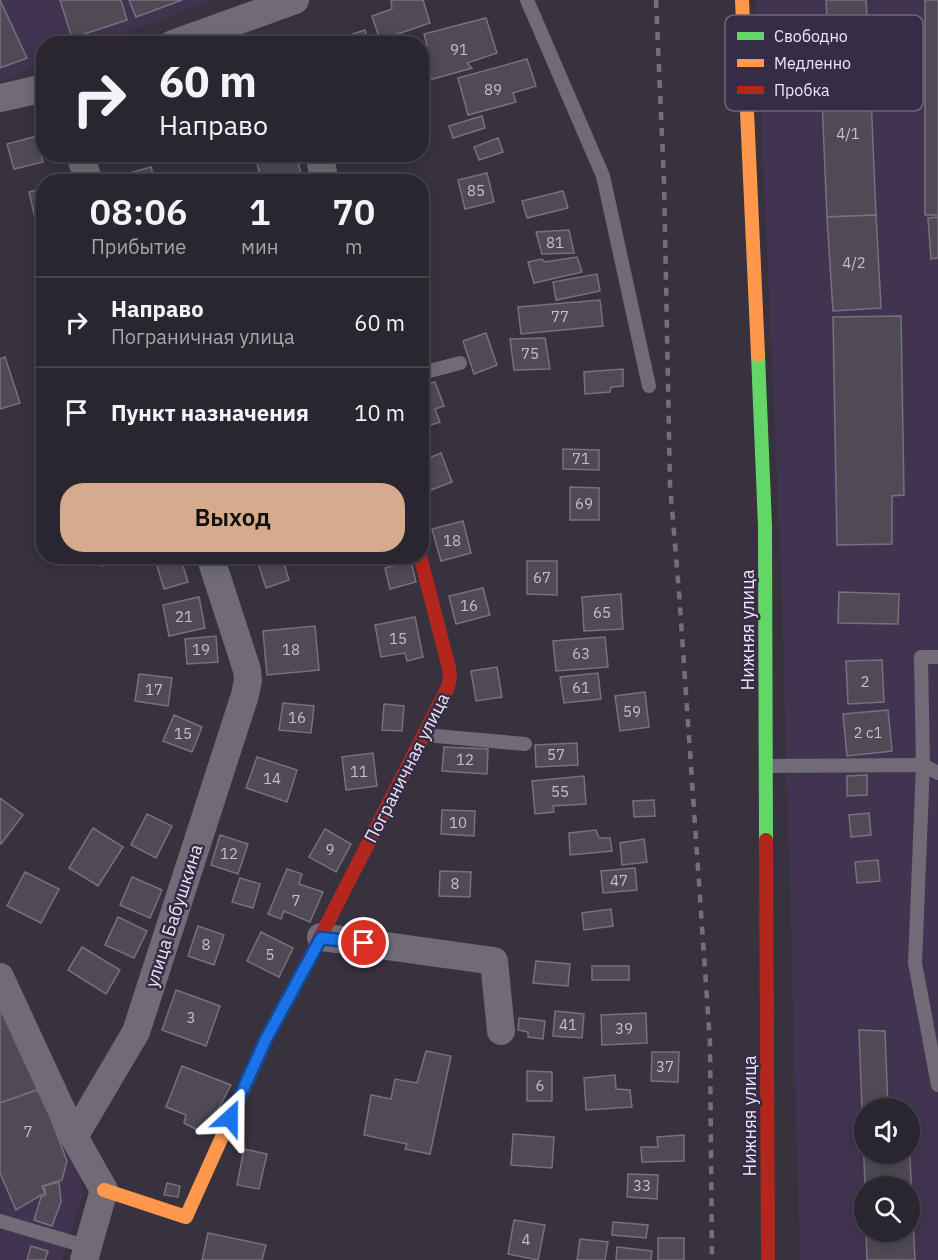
<!DOCTYPE html>
<html lang="ru">
<head>
<meta charset="utf-8">
<style>
	:root { --surface:#2a262f; --page:#322e37; --text:#f1f3f6; --muted:#a5a5aa; --line:#46434b; --accent:#d6ab8b }
	body { margin:0; font-family:"IBM Plex Sans",sans-serif; background:var(--page); color:var(--text); height:100vh; display:flex; flex-direction:column; font-size:22px; white-space:nowrap }
	* { box-sizing:border-box; margin:0 }
	p { font-size:20px; color:var(--muted) }
	.icon { flex:none; width:33px; height:33px; fill:none; stroke:currentColor; stroke-width:2; stroke-linecap:round; stroke-linejoin:round }
	.map { position:relative; flex:1; overflow:hidden }
	.sheet { position:absolute; left:36px; top:174px; width:393px; height:390px; display:flex; flex-direction:column; background:var(--surface); border-radius:24px; box-shadow:0 3px 15px #0003,0 0 0 2px var(--line) }
	.sheet>* { flex:none }
	.hud { position:absolute; left:36px; top:36px; width:393px; height:126px; border-radius:24px; box-shadow:0 3px 15px #0003,0 0 0 2px var(--line); background:#2a262f; color:var(--text); overflow:hidden }
	.controls { position:absolute; left:854px; top:1098px; display:grid; gap:12px }
	.controls a { display:grid; place-items:center; width:66px; height:66px; border-radius:50%; background:var(--surface); box-shadow:0 3px 15px #0003,0 0 0 2px var(--line); font-size:30px }
	.pin { position:absolute; display:grid; place-items:center; width:51px; height:51px; color:#fff; margin:-26px; border:3px solid #fff; border-radius:50%; box-shadow:0 2px 6px #0007 }
	.me { position:absolute; width:66px; margin:-33px; rotate:24deg; stroke-linejoin:round; filter:drop-shadow(0 0 4px #0008) }
	.turn { display:flex; align-items:center; gap:21px; height:126px; padding:0 24px; font-size:27px }
	.turn .icon { width:78px; height:78px; stroke-width:2.5 }
	.turn b { display:block; font-size:42px; line-height:51px }
	.eta { display:flex; justify-content:space-evenly; align-items:center; height:102px; text-align:center }
	.eta b { font-size:36px; font-weight:600; line-height:42px }
	.button { display:flex; gap:12px; margin-top:auto; padding:12px 24px }
	.button a { flex:1; height:69px; border-radius:24px; background:var(--accent); color:#111; font-size:24px; font-weight:600; line-height:69px; text-align:center }
	ul { padding:0; list-style:none }
	li { display:flex; align-items:center; gap:18px; height:90px; padding:0 24px; border-top:2px solid var(--line) }
	li div { flex:1 }
	li b { display:block; font-size:22px }
	li em { font-style:normal }
	.map>svg:first-child { display:block }
	.built { fill:#413451; fill-rule:evenodd }
	.building { fill:#4f4a56; stroke:#77717d; stroke-width:1.5 }
	.lines { fill:none; stroke-linecap:round; stroke-linejoin:round }
	.lane { stroke:#706b76; stroke-width:14 }
	.street { stroke:#706b76; stroke-width:28 }
	.fast { stroke:#63d668; stroke-width:14 }
	.slow { stroke:#ff974d; stroke-width:14 }
	.jam { stroke:#b3261e; stroke-width:14 }
	.rail { stroke:#746f7a; stroke-width:4.5; stroke-dasharray:8 8; stroke-linecap:butt }
	.route-casing { stroke:#114b97; stroke-width:15 }
	.route { stroke:#1a73e8; stroke-width:10 }
	.labels { text-anchor:middle; stroke-width:5; stroke-linejoin:round; paint-order:stroke }
	.number-label { font-size:15px; fill:#c4becd }
	.street-label { font-size:18px; fill:#ebe5f5; stroke:#372c45 }
	.key { fill:#372c45; stroke:#6d647a; stroke-width:1.5 }
	.key-label { font-size:16px; fill:#ebe5f5 }
</style>
</head>
<body>
<div class="map">
<svg width="938" height="1260" viewBox="0 0 938 1260">
	<rect width="100%" height="100%" fill="#38323f"/>
	<!-- built -->
	<g class="built">
		<path d="M0 0H212L99 43 44 44 43 65 0 82Z"/>
		<path d="M756 0H938V1260H800L781 565ZM864 1108H909V1154H864ZM864 1186H909V1232H864Z"/>
		<path d="M0 1000 79 1171 83 1193 61 1260H0Z"/>
	</g>
	<!-- building -->
	<g class="building">
		<path d="M0 0 27 58 0 68Z"/>
		<path d="M60 0H121L127 20 72 38Z"/>
		<path d="M129 0H182L136 17Z"/>
		<path d="M393 0H423L430 23 380 40 372 16 392 9 391 1Z"/>
		<path d="M826 0H866L869 50 829 52Z"/>
		<rect x="925" y="0" width="13" height="215"/>
		<path d="M486 18 497 53 467 63 472 68 422 82V46L427 45 424 34Z"/>
		<path d="M365 30 369 44H325L324 43Z"/>
		<path d="M869 50 876 215 827 217 820 53Z"/>
		<path d="M527 59 536 86 513 93 516 102 468 115 458 78Z"/>
		<path d="M482 116 485 128 453 138 449 126Z"/>
		<path d="M37 136 43 162 14 169 7 144Z"/>
		<path d="M498 138 503 152 479 160 474 147Z"/>
		<path d="M277 154H283L287 161 297 158 301 174 273 182H262L256 160Z"/>
		<path d="M151 167 155 182H113L112 178Z"/>
		<path d="M487 173 494 202 465 209 458 180Z"/>
		<path d="M44 188V216L35 218 29 192Z"/>
		<path d="M563 191 568 208 527 218 522 201Z"/>
		<path d="M876 215 881 308 833 311 827 217Z"/>
		<path d="M938 217V258L931 259 928 218Z"/>
		<path d="M569 230 574 253 542 254 536 232Z"/>
		<path d="M44 235V258H43L36 238Z"/>
		<path d="M577 257 582 272 534 283 528 262 542 259 545 262Z"/>
		<path d="M597 274 600 291 556 300 553 282Z"/>
		<path d="M600 300 603 326 521 334 518 307Z"/>
		<path d="M901 316 904 495 892 496V544L837 545 833 317Z"/>
		<path d="M486 333 497 365 474 374 463 341Z"/>
		<path d="M545 338 550 369 514 370 510 339Z"/>
		<path d="M5 357 20 403 0 409V359Z"/>
		<path d="M623 369V386L611 387 610 392 585 394 584 372Z"/>
		<path d="M435 382 444 406 435 409 440 422 422 428V385Z"/>
		<path d="M563 449 599 450V470L563 469Z"/>
		<path d="M441 453 452 482 423 493 422 490V461Z"/>
		<path d="M570 487 599 488V520H570Z"/>
		<path d="M463 521 471 553 441 561 432 529Z"/>
		<path d="M99 556H128L129 560 101 566Z"/>
		<path d="M154 556H180L188 582 164 589Z"/>
		<path d="M282 556 289 580 266 588 256 557Z"/>
		<path d="M411 561 416 582 390 589 385 568Z"/>
		<path d="M527 561H557V595L527 594Z"/>
		<path d="M483 588 490 615 456 624 449 596Z"/>
		<path d="M839 592 899 594 898 624 838 623Z"/>
		<path d="M621 594 623 629 584 631 582 597Z"/>
		<path d="M199 597 205 628 169 636 163 605Z"/>
		<path d="M415 617 423 657 407 661 405 653 381 657 375 625Z"/>
		<path d="M315 626 319 670 267 675 263 631Z"/>
		<path d="M216 636 218 662 187 664 185 639Z"/>
		<path d="M605 637 608 667 556 671 553 641Z"/>
		<path d="M882 660 884 702 848 704 846 661Z"/>
		<path d="M497 667 502 697 476 701 471 671Z"/>
		<path d="M598 673 601 699 564 703 560 677Z"/>
		<path d="M139 674 172 678 168 706 135 701Z"/>
		<path d="M645 692 649 727 620 731 615 696Z"/>
		<path d="M283 703 314 706 311 733 279 730Z"/>
		<path d="M384 704 404 706 402 731 382 730Z"/>
		<path d="M888 710 892 751 847 756 843 714Z"/>
		<path d="M174 715 202 727 192 752 163 741Z"/>
		<path d="M577 743 578 765 536 767 535 745Z"/>
		<path d="M444 747 488 749 487 774 442 771Z"/>
		<path d="M373 753 377 786 346 790 342 757Z"/>
		<path d="M257 757 297 770 287 802 246 788Z"/>
		<path d="M867 775V795L847 796V776Z"/>
		<path d="M584 776 586 804 553 806 554 812 535 814 532 781Z"/>
		<path d="M0 798 23 815 1 844 0 843Z"/>
		<path d="M654 800 655 816 634 817 633 801Z"/>
		<path d="M442 810 475 811 474 836 441 834Z"/>
		<path d="M869 813 871 835 851 837 849 815Z"/>
		<path d="M147 814 172 826 156 858 131 845Z"/>
		<path d="M93 828 123 847 98 886 69 868Z"/>
		<path d="M325 829 351 844 336 872 309 857Z"/>
		<path d="M596 830 599 838H610L612 851 570 855 569 833Z"/>
		<path d="M220 835 248 844 238 874 211 865Z"/>
		<path d="M644 839 647 862 622 865 620 843Z"/>
		<path d="M878 860 880 881 857 883 855 862Z"/>
		<path d="M635 868 637 890 603 893 601 871Z"/>
		<path d="M287 869 302 874 299 884 323 892 310 922 284 911 281 919 268 914Z"/>
		<path d="M440 871 471 872 470 897 439 896Z"/>
		<path d="M25 872 59 889 41 923 7 906Z"/>
		<path d="M132 877 162 890 150 918 120 905Z"/>
		<path d="M240 878 260 884 253 908 232 902Z"/>
		<path d="M611 909 613 926 584 930 582 913Z"/>
		<path d="M118 917 147 931 134 958 105 945Z"/>
		<path d="M198 926 224 935 214 965 188 956Z"/>
		<path d="M261 932 293 948 279 977 247 961Z"/>
		<path d="M82 947 120 970 106 994 68 970Z"/>
		<path d="M536 961 570 964 568 986 533 983Z"/>
		<rect x="592" y="966" width="37" height="14"/>
		<path d="M176 990 220 1006 206 1046 162 1030Z"/>
		<path d="M0 1002 40 1089 0 1103Z"/>
		<path d="M555 1011 584 1014 582 1038 553 1036Z"/>
		<path d="M646 1013 647 1043 602 1045 601 1015Z"/>
		<path d="M519 1018 545 1021 543 1039 528 1037V1032L518 1030Z"/>
		<path d="M859 1030 885 1031 888 1108H864V1154H909V1139L915 1260H867L866 1232H909V1186H865Z"/>
		<path d="M426 1051 451 1056 430 1154 405 1149 407 1144 364 1135 371 1095 391 1099 395 1079 417 1083Z"/>
		<path d="M652 1052H679L678 1082 651 1081Z"/>
		<path d="M182 1066 231 1085 205 1134 184 1123 186 1115 166 1107Z"/>
		<path d="M527 1071 552 1072V1101H527Z"/>
		<path d="M615 1075 616 1089 630 1090 632 1107 586 1110 584 1078Z"/>
		<path d="M40 1089 67 1161 62 1180 42 1186 45 1193 16 1210 0 1173V1103Z"/>
		<path d="M513 1134 554 1137 552 1168 511 1165Z"/>
		<path d="M684 1135V1161L642 1162 641 1147H658L657 1137Z"/>
		<path d="M244 1149 267 1154 259 1189 237 1185Z"/>
		<path d="M628 1174 658 1175 657 1199 627 1197Z"/>
		<path d="M59 1182 61 1202 52 1226 34 1220 41 1197 46 1195 44 1186Z"/>
		<path d="M167 1183 180 1186 178 1197 164 1195Z"/>
		<path d="M514 1220 545 1225 538 1260 508 1254Z"/>
		<path d="M613 1222 648 1225 646 1238 612 1235Z"/>
		<path d="M208 1233 266 1245 262 1260H202Z"/>
		<rect x="658" y="1238" width="26" height="22"/>
		<path d="M580 1239 608 1242 605 1260H577Z"/>
		<path d="M31 1246 48 1251 45 1260H27Z"/>
		<path d="M617 1247 652 1251 651 1260H616Z"/>
	</g>
	<g class="lines">
		<!-- lane -->
		<g class="lane">
			<path d="M527 0 603 176 649 386"/>
			<path d="M422 373 460 363"/>
			<path d="M938 657H921L923 765 915 963 938 1085"/>
			<path d="M425 735 525 744"/>
			<path d="M766 766 923 765 938 773"/>
			<path d="M0 1221 88 1247"/>
		</g>
		<!-- street -->
		<g class="street">
			<path d="M173 44 295 0"/>
			<path d="M0 98 44 88"/>
			<path d="M319 154 325 182"/>
			<path d="M82 161 89 182"/>
			<path d="M321 937 494 961 501 1031"/>
			<path d="M0 977 74 1137"/>
			<path d="M84 1260 104 1190 74 1137 136 1032 245 695 248 680 247 670 210 556"/>
		</g>
		<!-- fast -->
		<path class="fast" d="M758 355 765 526 766 840"/>
		<!-- slow -->
		<g class="slow">
			<path d="M742 0 758 355"/>
			<path d="M104 1190 186 1217 266 1039 303 971"/>
		</g>
		<!-- jam -->
		<g class="jam">
			<path d="M766 840 768 1260"/>
			<path d="M303 971 448 687 450 677 449 668 420 556"/>
		</g>
		<!-- rail -->
		<path class="rail" d="M656 0 664 181 670 485 679 592 710 1043 712 1260"/>
	</g>
	<g class="lines">
		<defs>
			<path id="route" d="M230 1118 266 1039 321 938 364 943"/>
		</defs>
		<!-- route casing -->
		<use href="#route" class="route-casing"/>
		<!-- route -->
		<use href="#route" class="route"/>
	</g>
	<g class="labels">
		<!-- number labels -->
		<g class="number-label">
			<text x="459" y="55">91</text>
			<text x="493" y="95">89</text>
			<text x="848" y="139">4/1</text>
			<text x="476" y="196">85</text>
			<text x="555" y="248">81</text>
			<text x="854" y="268">4/2</text>
			<text x="560" y="322">77</text>
			<text x="530" y="359">75</text>
			<text x="581" y="464">71</text>
			<text x="584" y="509">69</text>
			<text x="452" y="546">18</text>
			<text x="542" y="583">67</text>
			<text x="469" y="611">16</text>
			<text x="602" y="618">65</text>
			<text x="184" y="622">21</text>
			<text x="398" y="644">15</text>
			<text x="201" y="655">19</text>
			<text x="291" y="655">18</text>
			<text x="581" y="659">63</text>
			<text x="865" y="687">2</text>
			<text x="581" y="693">61</text>
			<text x="154" y="695">17</text>
			<text x="632" y="717">59</text>
			<text x="297" y="723">16</text>
			<text x="868" y="738">2 с1</text>
			<text x="183" y="739">15</text>
			<text x="556" y="760">57</text>
			<text x="465" y="765">12</text>
			<text x="359" y="777">11</text>
			<text x="272" y="784">14</text>
			<text x="560" y="797">55</text>
			<text x="458" y="828">10</text>
			<text x="330" y="855">9</text>
			<text x="229" y="859">12</text>
			<text x="619" y="886">47</text>
			<text x="455" y="889">8</text>
			<text x="296" y="906">7</text>
			<text x="206" y="950">8</text>
			<text x="270" y="960">5</text>
			<text x="191" y="1023">3</text>
			<text x="568" y="1030">41</text>
			<text x="624" y="1034">39</text>
			<text x="665" y="1072">37</text>
			<text x="540" y="1091">6</text>
			<text x="28" y="1137">7</text>
			<text x="642" y="1191">33</text>
			<text x="526" y="1245">4</text>
		</g>
		<!-- street labels -->
		<g class="street-label">
			<text transform="translate(748 630) rotate(-90)" y="6">Нижняя улица</text>
			<text transform="translate(407 768) rotate(-63)" y="6">Пограничная улица</text>
			<text transform="translate(174 916) rotate(-72)" y="6">улица Бабушкина</text>
			<text transform="translate(750 1116) rotate(-90)" y="6">Нижняя улица</text>
		</g>
	</g>
	<!-- legend -->
	<rect x="725" y="15" width="198" height="96" rx="9" class="key"/>
	<rect x="737" y="32" width="27" height="8" fill="#63d668"/>
	<rect x="737" y="59" width="27" height="8" fill="#ff974d"/>
	<rect x="737" y="86" width="27" height="8" fill="#b3261e"/>
	<g class="key-label">
		<text x="774" y="42">Свободно</text>
		<text x="774" y="69">Медленно</text>
		<text x="774" y="96">Пробка</text>
	</g>
</svg>
<div class="controls">
<a><svg class="icon" aria-label="sound" viewBox="0 0 24 24"><path d="M4 9h4l5-4v14l-5-4H4zM17 9q2 3 0 6"/></svg></a>
<a><svg class="icon" aria-label="search" viewBox="0 0 24 24"><circle cx="10" cy="10" r="6"/><path d="M15 15l6 6"/></svg></a>
</div>
<div class="pin" style="left:364px;top:943px;background:#d93025"><svg class="icon" aria-label="arrive" viewBox="0 0 24 24"><path d="M6 21V4h12l-3 4 3 4H6"/></svg></div>
<svg class="me" style="left:230px;top:1118px" viewBox="-20 -20 40 40"><path d="M0-17L14 15 0 8-14 15z" fill="#1a73e8" stroke="#fff" stroke-width="4"/></svg>
<div class="hud">
<div class="turn"><svg class="icon" aria-label="right" viewBox="0 0 24 24"><path d="M7 20v-9h11M14 6l5 5-5 5"/></svg><div><b>60 m</b>Направо</div></div>
</div>
<section class="sheet">
<div class="eta">
<div><b>08:06</b><p>Прибытие</p></div>
<div><b>1</b><p>мин</p></div>
<div><b>70</b><p>m</p></div>
</div>
<ul>
<li><svg class="icon" aria-label="right" viewBox="0 0 24 24"><path d="M7 20v-9h11M14 6l5 5-5 5"/></svg><div><b>Направо</b><p>Пограничная улица</p></div><em>60 m</em></li>
<li><svg class="icon" aria-label="arrive" viewBox="0 0 24 24"><path d="M6 21V4h12l-3 4 3 4H6"/></svg><div><b>Пункт назначения</b></div><em>10 m</em></li>
</ul>
<div class="button"><a>Выход</a></div>
</section>
</div>
</body>
</html>
